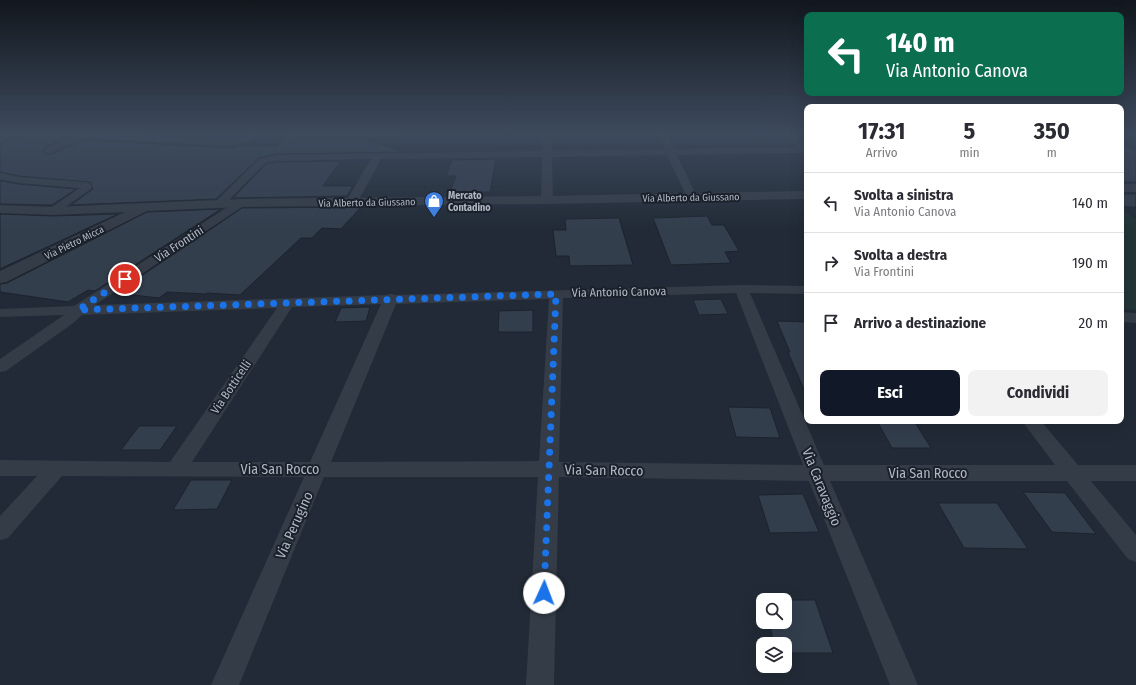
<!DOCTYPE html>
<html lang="it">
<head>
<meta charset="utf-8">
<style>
	:root { --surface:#fff; --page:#f2f2f3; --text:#2b2b33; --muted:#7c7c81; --line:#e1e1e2; --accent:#111827 }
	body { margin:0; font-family:"Fira Sans Condensed",sans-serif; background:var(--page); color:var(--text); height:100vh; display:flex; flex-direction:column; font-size:15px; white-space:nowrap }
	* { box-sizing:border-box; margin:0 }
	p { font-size:13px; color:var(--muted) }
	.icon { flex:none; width:22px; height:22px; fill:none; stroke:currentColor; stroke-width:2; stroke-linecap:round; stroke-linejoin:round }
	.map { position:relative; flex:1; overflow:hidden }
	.sheet { position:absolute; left:804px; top:104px; width:320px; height:320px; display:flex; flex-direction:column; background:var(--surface); border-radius:8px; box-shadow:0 4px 16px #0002 }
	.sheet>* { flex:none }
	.hud { position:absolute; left:804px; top:12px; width:320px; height:84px; border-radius:8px; box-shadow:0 4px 16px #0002; background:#0b6e4f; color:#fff; overflow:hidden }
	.tools { position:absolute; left:756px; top:593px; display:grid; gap:8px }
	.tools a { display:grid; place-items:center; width:36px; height:36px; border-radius:8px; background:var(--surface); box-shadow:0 4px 16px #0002; font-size:20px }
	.pin { position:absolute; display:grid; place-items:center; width:34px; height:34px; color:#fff; margin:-17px; border:2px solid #fff; border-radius:50%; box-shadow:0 1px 4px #0007 }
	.me { position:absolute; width:44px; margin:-22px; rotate:2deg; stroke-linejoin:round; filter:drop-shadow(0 0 3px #0008) }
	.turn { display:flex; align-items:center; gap:14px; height:84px; padding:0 16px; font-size:18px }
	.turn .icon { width:52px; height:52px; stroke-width:2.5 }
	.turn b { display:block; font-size:28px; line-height:34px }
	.eta { display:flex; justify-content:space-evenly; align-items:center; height:68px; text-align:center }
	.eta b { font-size:24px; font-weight:700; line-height:28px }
	.primary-button { display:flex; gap:8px; margin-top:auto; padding:8px 16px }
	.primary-button a { flex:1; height:46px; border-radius:8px; background:var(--accent); color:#fff; font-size:16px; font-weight:700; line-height:46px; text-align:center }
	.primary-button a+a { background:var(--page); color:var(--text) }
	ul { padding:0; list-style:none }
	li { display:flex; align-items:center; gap:12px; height:60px; padding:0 16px; border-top:1px solid var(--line) }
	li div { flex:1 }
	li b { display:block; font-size:15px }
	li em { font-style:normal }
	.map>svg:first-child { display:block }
	.green { fill:#233537 }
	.building { fill:#333e4d; stroke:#1c232d }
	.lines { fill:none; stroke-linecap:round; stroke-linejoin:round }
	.minor { fill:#343c47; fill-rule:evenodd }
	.tertiary { fill:#343c47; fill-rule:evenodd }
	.route { stroke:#1a73e8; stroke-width:7; stroke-dasharray:0 12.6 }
	.labels { text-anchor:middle; stroke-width:4; stroke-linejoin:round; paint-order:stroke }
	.far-poi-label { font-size:10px; font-weight:bold; fill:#afb7c3; stroke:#1a212b; text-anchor:start }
	.far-street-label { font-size:10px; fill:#afb7c3; stroke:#1a212b }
	.street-label { font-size:12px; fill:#afb7c3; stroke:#1a212b }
	.near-street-label { font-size:14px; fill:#afb7c3; stroke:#1a212b }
</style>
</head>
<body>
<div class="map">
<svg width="1136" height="685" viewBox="0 0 1136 685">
	<rect width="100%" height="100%" fill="#212a36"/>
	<!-- green -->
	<path class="green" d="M1121 209 1136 219V310L1121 309Z"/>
	<!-- building -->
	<g class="building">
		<path d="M19 134H60L62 137 65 138 44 148 42 151 45 154H52L83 140 231 148 240 145 277 146 290 134H302L303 139 307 140H366L398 150V152L276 154 259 158 216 199 71 205 93 189 90 182 19 176 0 172V143L18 137Z"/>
		<path d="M1121 143 1136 151V182H1121Z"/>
		<path d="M496 159 490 192H450L456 176H446L452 160Z"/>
		<path d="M341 161 323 186H353L347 196 233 198 266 164 276 162Z"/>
		<path d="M0 181 19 184 76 189 52 205 0 204Z"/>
		<path d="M1121 194H1136V207H1126L1121 204Z"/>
		<path d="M361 207 341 229 322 228 312 238H301L240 295 207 293 206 294 167 292 159 298 116 293 242 208Z"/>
		<path d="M221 209 95 291 88 290 68 302 0 292V284L7 283 147 212Z"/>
		<path d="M0 214 53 216 118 214 0 269Z"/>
		<path d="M707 216 712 225H724L739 251 725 252 731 263 671 265 653 218Z"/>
		<path d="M619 218 633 265 570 266 569 256H556L553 230H566L565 219Z"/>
		<path d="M721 299 728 314 699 315 693 300Z"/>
		<path d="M370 307 366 321 335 322 341 308Z"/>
		<path d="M533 310V332H498L499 311Z"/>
		<path d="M777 321 807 322V397L788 352H790Z"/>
		<path d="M728 407 770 408 780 438 736 437Z"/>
		<path d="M877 421H914L931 448H892Z"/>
		<path d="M139 426H177L160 450H121Z"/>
		<path d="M191 480H232L217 509 173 510Z"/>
		<path d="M1023 492 1065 493 1096 534 1052 532Z"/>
		<path d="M803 494 819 532 770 533 758 495Z"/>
		<path d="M938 503H997L1028 549 964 548Z"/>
		<path d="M763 600H815L833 653H785V644H774L769 622H785V600Z"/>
	</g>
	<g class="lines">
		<!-- minor -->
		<g class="minor">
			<path d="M61 134H119L231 140C241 138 248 134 258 134L251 141 231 146 83 138 51 153H45L43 151 45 149 71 137 62 136Z"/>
			<path d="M304 134H399L400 136 396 139H307L304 138 303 136Z"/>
			<path d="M543 134H551L552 151 665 149 658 134H667L674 149 797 147 785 134H794L807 147V155L803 153 677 155 697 197 692 200 687 197 667 155 552 157 553 200 547 203 541 200 542 157 381 159 357 203 351 206 345 203 371 159 276 161 265 163 223 206 219 207 213 204 259 159 276 155 542 151Z"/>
			<path d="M0 173 19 177 86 182 90 183 92 188 57 213H49L47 211 49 209 80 188 19 183 0 179Z"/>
			<path d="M241 200 247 203 245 205 95 305 386 295 391 294 396 295 741 285 807 286V294L750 293 824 465H1055L1022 421H1041L1078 465H1136V481H1091L1136 535V562L1128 559 1067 481H830L918 685H890L809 481 559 477 554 685H526L538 477H324L239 685H211L304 477 62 476 8 538 0 540V516L37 476H0V460L170 462 277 308 82 315 72 324 6 371 0 372V359L64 315 0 317V309L74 306 237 201ZM736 293 803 465 559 462 563 298ZM549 299 539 461 331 462 396 304ZM381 304 310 462H192L292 307Z"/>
			<path d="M1121 312 1136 313V323L1121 322Z"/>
		</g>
		<!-- tertiary -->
		<g class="tertiary">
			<path d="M2 134H18L17 136 0 142V135Z"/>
			<rect x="1121" y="184" width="15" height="8"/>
			<path d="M807 191V199L547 204 241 207 147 211 6 282 0 283V271L125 212 53 215 0 213V205L53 207 241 199 547 196Z"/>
		</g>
	</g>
	<!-- sky -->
	<linearGradient id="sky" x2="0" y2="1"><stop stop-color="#12171e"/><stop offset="0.58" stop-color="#3d4a5d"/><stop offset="1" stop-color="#3d4a5d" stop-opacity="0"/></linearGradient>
	<rect width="1136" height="230" fill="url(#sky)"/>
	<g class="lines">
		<!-- route -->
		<path class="route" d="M125 279 78 310 556 294 544 593"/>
	</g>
	<!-- icons -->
	<defs>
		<symbol id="shop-pin" viewBox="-11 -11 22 30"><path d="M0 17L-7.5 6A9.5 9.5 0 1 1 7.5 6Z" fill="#3f7fe0" stroke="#1a212b"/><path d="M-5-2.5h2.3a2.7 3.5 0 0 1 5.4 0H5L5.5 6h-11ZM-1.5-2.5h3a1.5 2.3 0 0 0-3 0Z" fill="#fff"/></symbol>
	</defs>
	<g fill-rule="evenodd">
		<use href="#shop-pin" x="423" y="190" width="22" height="30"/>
	</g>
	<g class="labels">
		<!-- far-poi labels -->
		<g class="far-poi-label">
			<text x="448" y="199">Mercato<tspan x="448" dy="12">Contadino</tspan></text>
		</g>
		<!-- far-street labels -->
		<g class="far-street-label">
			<text transform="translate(691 197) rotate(-1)" y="4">Via Alberto da Giussano</text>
			<text transform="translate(367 202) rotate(-1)" y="4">Via Alberto da Giussano</text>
			<text transform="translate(74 242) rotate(-26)" y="4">Via Pietro Micca</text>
		</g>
		<!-- street labels -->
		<g class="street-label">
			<text transform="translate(179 244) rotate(-33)" y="4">Via Frontini</text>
			<text transform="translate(619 292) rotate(-1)" y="4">Via Antonio Canova</text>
			<text transform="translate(231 387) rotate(-56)" y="4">Via Botticelli</text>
		</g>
		<!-- near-street labels -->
		<g class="near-street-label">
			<text x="280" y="474">Via San Rocco</text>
			<text transform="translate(604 470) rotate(1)" y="5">Via San Rocco</text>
			<text x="928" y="478">Via San Rocco</text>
			<text transform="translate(822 487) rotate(68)" y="5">Via Caravaggio</text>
			<text transform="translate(294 525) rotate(-66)" y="5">Via Perugino</text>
		</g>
	</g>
</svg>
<div class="tools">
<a><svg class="icon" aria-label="search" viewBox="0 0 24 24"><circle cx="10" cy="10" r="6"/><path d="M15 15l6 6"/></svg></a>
<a><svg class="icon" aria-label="layers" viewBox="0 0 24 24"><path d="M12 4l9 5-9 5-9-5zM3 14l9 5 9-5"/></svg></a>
</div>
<div class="pin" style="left:125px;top:279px;background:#d93025"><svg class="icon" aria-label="arrive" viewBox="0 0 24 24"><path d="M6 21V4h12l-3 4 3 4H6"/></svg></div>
<svg class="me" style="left:544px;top:593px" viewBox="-20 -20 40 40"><circle r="19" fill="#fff"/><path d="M0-13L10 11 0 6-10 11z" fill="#1a73e8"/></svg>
<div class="hud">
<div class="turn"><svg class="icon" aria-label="left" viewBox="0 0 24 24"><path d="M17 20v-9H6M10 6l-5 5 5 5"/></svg><div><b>140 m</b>Via Antonio Canova</div></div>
</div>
<section class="sheet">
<div class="eta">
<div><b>17:31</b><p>Arrivo</p></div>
<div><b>5</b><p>min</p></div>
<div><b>350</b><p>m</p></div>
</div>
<ul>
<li><svg class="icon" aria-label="left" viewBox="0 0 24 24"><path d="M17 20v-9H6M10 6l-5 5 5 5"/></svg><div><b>Svolta a sinistra</b><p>Via Antonio Canova</p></div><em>140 m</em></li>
<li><svg class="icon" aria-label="right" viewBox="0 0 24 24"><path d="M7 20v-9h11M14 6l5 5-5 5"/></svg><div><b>Svolta a destra</b><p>Via Frontini</p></div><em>190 m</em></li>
<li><svg class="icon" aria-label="arrive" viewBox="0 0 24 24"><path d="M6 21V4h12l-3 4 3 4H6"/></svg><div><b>Arrivo a destinazione</b></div><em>20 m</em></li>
</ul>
<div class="primary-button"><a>Esci</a><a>Condividi</a></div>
</section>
</div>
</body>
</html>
